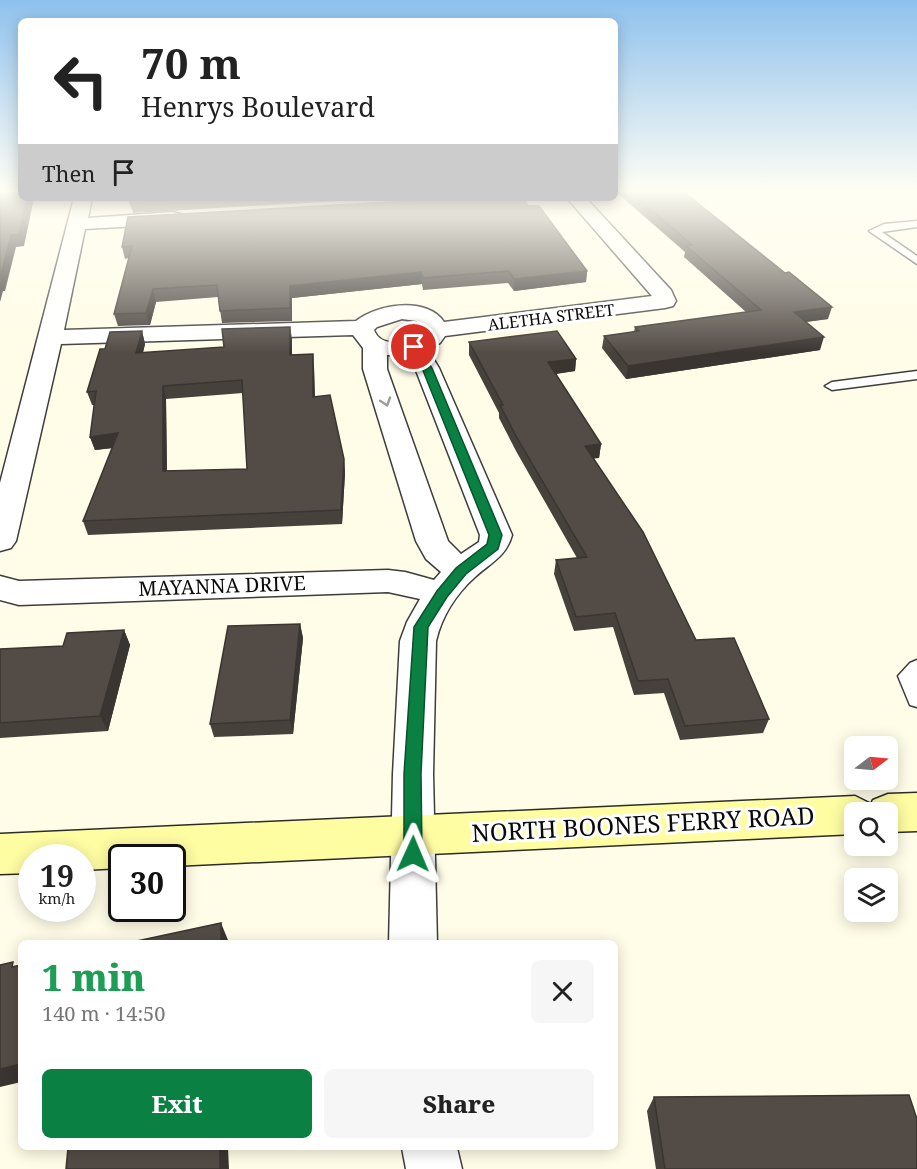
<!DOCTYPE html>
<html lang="en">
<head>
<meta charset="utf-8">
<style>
	:root { --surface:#fff; --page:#f6f6f6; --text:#222; --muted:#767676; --accent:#0b8043 }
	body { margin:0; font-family:"Noto Serif",serif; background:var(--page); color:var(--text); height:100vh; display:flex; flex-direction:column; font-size:22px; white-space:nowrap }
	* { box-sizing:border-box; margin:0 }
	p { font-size:20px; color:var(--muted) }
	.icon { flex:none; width:33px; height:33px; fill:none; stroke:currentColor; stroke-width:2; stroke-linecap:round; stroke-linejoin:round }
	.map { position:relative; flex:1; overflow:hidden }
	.drawer { position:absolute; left:18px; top:940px; width:600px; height:210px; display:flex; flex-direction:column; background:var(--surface); border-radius:9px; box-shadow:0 3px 15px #0003 }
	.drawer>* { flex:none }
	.guide { position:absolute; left:18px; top:18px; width:600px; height:183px; border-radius:9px; box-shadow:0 3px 15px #0003; background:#fff; color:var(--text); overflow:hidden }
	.needle { width:39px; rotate:74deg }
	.controls { position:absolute; left:844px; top:736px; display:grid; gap:12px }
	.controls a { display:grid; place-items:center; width:54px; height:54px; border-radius:9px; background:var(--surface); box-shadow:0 3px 15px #0003; font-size:30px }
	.speed { position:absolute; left:18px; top:844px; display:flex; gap:12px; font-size:30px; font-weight:700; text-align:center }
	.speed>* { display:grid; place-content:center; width:78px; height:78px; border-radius:50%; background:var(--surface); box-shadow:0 3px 15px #0003; line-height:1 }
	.speed small { font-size:15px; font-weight:400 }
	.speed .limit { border:3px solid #111; border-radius:9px; background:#fff; color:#111 }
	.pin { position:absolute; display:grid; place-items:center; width:51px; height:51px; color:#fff; margin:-26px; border:3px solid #fff; border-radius:50%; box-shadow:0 2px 6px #0007 }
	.me { position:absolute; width:66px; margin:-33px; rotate:1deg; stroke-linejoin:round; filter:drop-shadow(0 0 4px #0008) }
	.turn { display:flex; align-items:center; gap:21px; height:126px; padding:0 24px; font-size:27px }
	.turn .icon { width:78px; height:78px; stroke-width:2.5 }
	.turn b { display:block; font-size:42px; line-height:51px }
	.then { display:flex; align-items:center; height:57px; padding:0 24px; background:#0003; gap:12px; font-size:22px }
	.round { display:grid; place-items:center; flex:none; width:63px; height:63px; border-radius:9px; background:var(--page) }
	.head { display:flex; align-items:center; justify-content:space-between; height:102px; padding:0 24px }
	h1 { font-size:36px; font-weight:800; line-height:45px; color:#1e9e55 }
	.primary-button { display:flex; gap:12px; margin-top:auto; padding:12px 24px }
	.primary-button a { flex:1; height:69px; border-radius:9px; background:var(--accent); color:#fff; font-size:24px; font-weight:800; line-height:69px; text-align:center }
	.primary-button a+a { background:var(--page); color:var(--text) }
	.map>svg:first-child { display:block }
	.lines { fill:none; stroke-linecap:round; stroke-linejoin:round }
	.service-casing { stroke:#3d3d3d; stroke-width:3 }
	.minor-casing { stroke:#3d3d3d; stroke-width:3 }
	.secondary-casing { stroke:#2c2c2c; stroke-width:3 }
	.service { fill:#fff; fill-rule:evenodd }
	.minor { fill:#fff; fill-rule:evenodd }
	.secondary { fill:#fffda2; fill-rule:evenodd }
	.wall { fill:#47413c; fill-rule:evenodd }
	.shaded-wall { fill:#3a3531 }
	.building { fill:#534c46; stroke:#3a3531; stroke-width:1.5; fill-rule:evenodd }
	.oneway { stroke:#9d9d9d }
	.route { fill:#0b8043; stroke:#07532c; stroke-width:1.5 }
	.labels { text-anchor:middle; stroke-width:6; stroke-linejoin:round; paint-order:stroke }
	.far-street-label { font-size:16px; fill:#0a0a0a; stroke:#fff }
	.street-label { font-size:20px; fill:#0a0a0a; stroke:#fff }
	.near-street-label { font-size:24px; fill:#0a0a0a; stroke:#fff }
</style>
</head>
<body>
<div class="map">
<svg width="917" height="1169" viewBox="0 0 917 1169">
	<rect width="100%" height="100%" fill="#fffce7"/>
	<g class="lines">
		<defs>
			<g id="service">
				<path d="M917 221V227L882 232 917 256V264L869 231 884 224Z"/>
				<path d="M917 371V379L832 390 825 386 832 382Z"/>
				<path d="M917 660V707L910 705 898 676 910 663Z"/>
			</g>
			<g id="minor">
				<path d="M74 198H92L88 218 173 212 180 214 182 218 180 222 173 224 85 229 64 330 356 321C377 304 427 296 444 322L652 296 567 198H586L671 290 676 301 673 306 665 308 445 336 440 343 428 350 439 368 512 535C506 557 490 563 475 577 456 594 442 616 436 641L433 774 437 944H389L393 774 400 641 407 622 420 599 388 592 19 605 0 600V576L19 581 388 570 405 572 434 580 441 572 426 559 416 541 363 369V348L353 335 61 344 16 541 11 548 0 551V483ZM402 319 416 321 426 330C415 343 381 350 374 330L377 327ZM387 355H407L415 368 480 535 479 542 461 554 448 541 387 369Z"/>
				<path d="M402 1148H457L462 1169H406Z"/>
			</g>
			<path id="secondary" d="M917 793V831L888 832V813H855V834L172 866V858H122V868L82 870V858H32V873L0 874V834L855 796 871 804 873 800 888 794Z"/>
		</defs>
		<!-- service casing -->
		<use href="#service" class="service-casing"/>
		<!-- minor casing -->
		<use href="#minor" class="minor-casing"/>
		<!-- secondary casing -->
		<use href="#secondary" class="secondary-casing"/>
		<!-- service -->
		<use href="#service" class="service"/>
		<!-- minor -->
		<use href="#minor" class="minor"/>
		<!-- secondary -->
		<use href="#secondary" class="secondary"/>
	</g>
	<!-- wall -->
	<g class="wall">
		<path d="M615 189H680L828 319 806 322 820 350 626 379 602 348 604 336 634 332 635 327 746 312 684 257 685 252 615 191Z"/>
		<path d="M130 198H391L133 213 130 203Z"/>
		<path d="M528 206 587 271 586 282 514 291 508 283 423 290 422 284 292 298V321L222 323 218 297 156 302 150 325 118 326 114 314 129 258 125 259 122 247Z"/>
		<path d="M142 331 145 344 143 353 224 347 292 339V355L314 367 315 397 344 459 345 473 342 524 88 535 83 521 112 448 95 450 90 437 94 405H92L87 392 105 349ZM243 393 247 469 167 471 166 399Z"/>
		<path d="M469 342 576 359 575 371 556 374 601 444 599 458H593L696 640 769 719 763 733 680 740 664 693 634 695 613 627 574 631 554 574 556 560 577 558 516 451 499 418V413L469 355Z"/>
		<path d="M300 624 303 638 293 734 214 737 210 724Z"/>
		<path d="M124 630 130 645 108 731 0 738V649L63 646Z"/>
		<path d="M654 1097 917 1169H656L647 1111Z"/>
	</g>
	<!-- shaded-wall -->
	<g class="shaded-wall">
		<path d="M27 198H34L24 246 16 247 5 291H3L0 302V278L11 235Z"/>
		<path d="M587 271 586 282 514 291V279Z"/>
		<path d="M421 272 422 284 292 298V321L290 308V286Z"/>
		<path d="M153 289 156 302 150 325 146 313Z"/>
		<path d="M832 307 828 319 790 324 794 312Z"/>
		<path d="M290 327 292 339V368L290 355Z"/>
		<path d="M142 331 145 344 139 366 136 353Z"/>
		<path d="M824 337 820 350 626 379 628 366Z"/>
		<path d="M313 354 314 367 315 410 313 397Z"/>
		<path d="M576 359 575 371 547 375 548 362Z"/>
		<path d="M163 386 166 399 167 485 163 471Z"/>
		<path d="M118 433 122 447 95 450 90 437Z"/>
		<path d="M601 444 599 458 584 460 585 446Z"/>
		<path d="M344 459 345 473 342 524 341 510Z"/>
		<path d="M300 624 303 638 293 734 290 720Z"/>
		<path d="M124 630 130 645 108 731 100 716Z"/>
		<path d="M221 923 228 940V944H221Z"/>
		<path d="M21 1064V1082L0 1087V1069Z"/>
		<path d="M220 1148H228L229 1169H220Z"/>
	</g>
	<!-- building -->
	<g class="building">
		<path d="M0 189H21V198H27L19 234 11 235 0 278Z"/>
		<path d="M627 189H680L785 273 789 272 832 307 794 312 824 337 628 366 604 336 639 331 635 327 761 310 686 246 692 245Z"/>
		<path d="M130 198H215L130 203Z"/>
		<path d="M462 198H524L528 206H539L587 271 514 279 509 271 423 278 421 272 290 286V308L220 311 217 285 153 289 146 313 114 314 132 246 122 247 128 217Z"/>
		<path d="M290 327V355L313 354V397L330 395 344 459 341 510 83 521 118 433 90 437 96 391 87 392 100 349H105L110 332 142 331 136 353 224 347 222 329ZM242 380 247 469 163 471V386Z"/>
		<path d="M557 331 576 359 548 362 601 444 585 446 643 532 696 640 734 638 769 719 685 726 668 679 638 681 615 613 576 617 556 560 587 557 517 438 500 405H503L469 342Z"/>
		<path d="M300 624 290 720 210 724 228 626Z"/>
		<path d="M124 630 100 716 0 723V649L63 646 67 633Z"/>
		<path d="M221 923V944H123Z"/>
		<path d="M13 962 12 967 21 965V1064L0 1069V965Z"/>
		<path d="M909 1095 917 1119V1169H665L654 1097Z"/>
		<path d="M68 1148H220V1169H66Z"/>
	</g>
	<!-- one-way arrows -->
	<defs><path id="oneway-chevron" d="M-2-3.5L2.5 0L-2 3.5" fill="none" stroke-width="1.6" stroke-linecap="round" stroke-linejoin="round" transform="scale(1.5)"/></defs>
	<use class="oneway" href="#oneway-chevron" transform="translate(386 402) rotate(72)"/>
	<!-- sky -->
	<linearGradient id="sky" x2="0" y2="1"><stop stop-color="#8fc1ee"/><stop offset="0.54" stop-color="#fffef4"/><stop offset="1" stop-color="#fffef4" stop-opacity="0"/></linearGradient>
	<rect width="917" height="353" fill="url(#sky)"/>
	<!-- route -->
	<path class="route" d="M411 345H417L432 368 502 535 498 549 466 574 447 597 428 627 421 774 422 854 419 860 413 862 407 860 404 854V774L414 627 437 591 456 568 487 544 489 535 422 368 409 347Z"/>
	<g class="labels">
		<!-- far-street labels -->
		<g class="far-street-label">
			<text transform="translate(551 317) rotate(-7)" y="6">ALETHA STREET</text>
		</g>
		<!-- street labels -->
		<g class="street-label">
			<text transform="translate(222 586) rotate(-2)" y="7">MAYANNA DRIVE</text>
		</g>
		<!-- near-street labels -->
		<g class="near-street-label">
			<text transform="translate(643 825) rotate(-3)" y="8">NORTH BOONES FERRY ROAD</text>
		</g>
	</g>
</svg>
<div class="controls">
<a><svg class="needle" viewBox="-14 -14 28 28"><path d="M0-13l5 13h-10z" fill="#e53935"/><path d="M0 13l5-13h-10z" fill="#767676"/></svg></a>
<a><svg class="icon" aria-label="search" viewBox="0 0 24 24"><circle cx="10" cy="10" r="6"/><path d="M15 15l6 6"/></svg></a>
<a><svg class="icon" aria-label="layers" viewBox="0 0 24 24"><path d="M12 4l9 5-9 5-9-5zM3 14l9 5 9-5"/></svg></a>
</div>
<div class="speed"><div>19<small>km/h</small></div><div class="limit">30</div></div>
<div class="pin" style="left:414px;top:347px;background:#d93025"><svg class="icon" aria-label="arrive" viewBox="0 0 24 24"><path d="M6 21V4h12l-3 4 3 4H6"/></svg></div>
<svg class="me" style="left:413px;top:854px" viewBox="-20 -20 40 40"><path d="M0-17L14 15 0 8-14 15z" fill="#0b8043" stroke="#fff" stroke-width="4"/></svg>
<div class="guide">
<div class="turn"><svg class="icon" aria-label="left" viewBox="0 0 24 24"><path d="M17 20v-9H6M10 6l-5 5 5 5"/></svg><div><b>70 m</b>Henrys Boulevard</div></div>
<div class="then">Then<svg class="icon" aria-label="arrive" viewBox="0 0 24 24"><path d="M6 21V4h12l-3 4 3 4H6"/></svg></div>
</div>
<section class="drawer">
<div class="head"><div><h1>1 min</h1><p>140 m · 14:50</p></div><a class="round"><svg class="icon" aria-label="close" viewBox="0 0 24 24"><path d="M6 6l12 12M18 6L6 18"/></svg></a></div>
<div class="primary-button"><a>Exit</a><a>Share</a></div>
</section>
</div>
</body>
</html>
